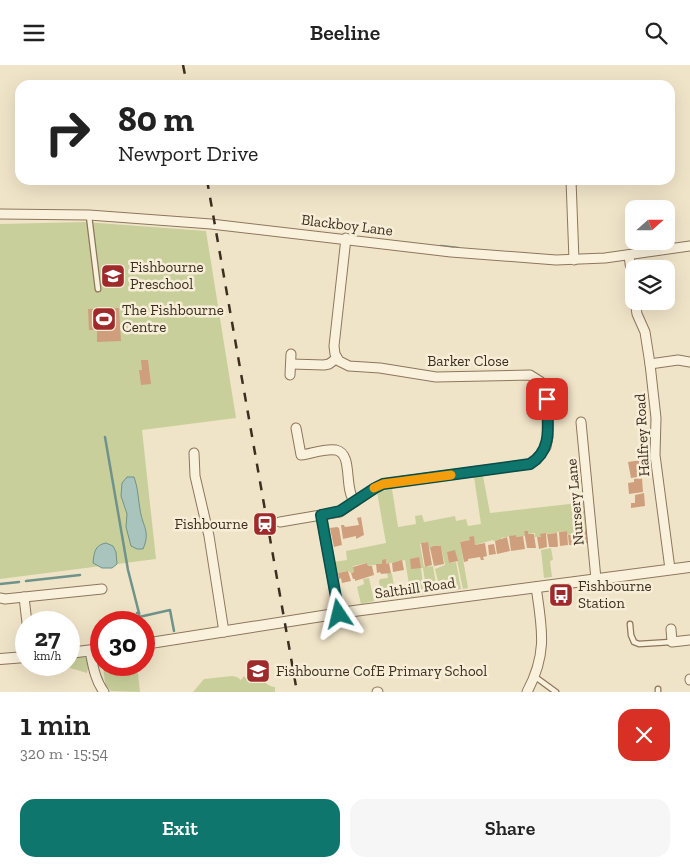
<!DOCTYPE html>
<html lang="en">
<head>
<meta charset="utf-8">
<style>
	:root { --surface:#fff; --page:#f6f6f6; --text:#222; --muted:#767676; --accent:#0f766e }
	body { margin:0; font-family:"Zilla Slab",serif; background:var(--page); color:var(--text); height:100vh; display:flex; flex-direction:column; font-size:19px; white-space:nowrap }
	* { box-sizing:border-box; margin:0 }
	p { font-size:16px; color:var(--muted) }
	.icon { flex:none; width:28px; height:28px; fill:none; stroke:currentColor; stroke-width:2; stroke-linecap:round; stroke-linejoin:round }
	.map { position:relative; height:627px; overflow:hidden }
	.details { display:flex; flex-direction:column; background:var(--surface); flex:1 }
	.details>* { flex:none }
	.guide { position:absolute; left:15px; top:15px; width:660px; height:105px; border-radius:15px; box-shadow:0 5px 20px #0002; background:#fff; color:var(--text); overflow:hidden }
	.needle { width:32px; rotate:69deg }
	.buttons { position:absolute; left:625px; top:135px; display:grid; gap:10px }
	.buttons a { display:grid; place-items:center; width:50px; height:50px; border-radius:10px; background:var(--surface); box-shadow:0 5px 20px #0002; font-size:25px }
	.speed { position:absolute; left:15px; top:546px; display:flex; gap:10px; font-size:25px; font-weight:700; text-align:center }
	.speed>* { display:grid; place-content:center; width:65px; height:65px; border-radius:50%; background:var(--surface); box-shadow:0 5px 20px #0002; line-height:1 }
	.speed small { font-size:12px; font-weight:400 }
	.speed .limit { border:8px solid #d22; background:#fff; color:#111 }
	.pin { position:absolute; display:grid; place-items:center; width:42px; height:42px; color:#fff; margin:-21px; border-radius:10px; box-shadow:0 2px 8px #0006 }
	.me { position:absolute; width:55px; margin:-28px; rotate:350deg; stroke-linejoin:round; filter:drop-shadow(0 0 4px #0008) }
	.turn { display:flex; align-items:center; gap:18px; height:105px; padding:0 20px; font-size:22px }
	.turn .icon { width:65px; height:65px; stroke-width:2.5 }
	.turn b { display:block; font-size:35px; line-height:42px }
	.round { display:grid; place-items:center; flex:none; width:52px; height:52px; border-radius:15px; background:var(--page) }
	.headline { display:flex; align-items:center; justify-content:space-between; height:85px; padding:0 20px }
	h1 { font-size:30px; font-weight:600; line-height:38px }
	.primary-button { display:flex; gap:10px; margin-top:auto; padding:10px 20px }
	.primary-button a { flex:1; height:58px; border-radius:15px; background:var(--accent); color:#fff; font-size:20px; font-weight:600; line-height:58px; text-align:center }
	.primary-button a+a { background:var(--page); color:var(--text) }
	header { display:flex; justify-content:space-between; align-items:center; height:65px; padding:0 20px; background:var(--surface); font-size:22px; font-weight:600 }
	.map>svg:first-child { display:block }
	.green { fill:#c9cf9b }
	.water { fill:#a9c4bc; stroke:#6f938a }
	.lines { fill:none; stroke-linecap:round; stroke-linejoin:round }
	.stream { stroke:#6f938a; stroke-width:2.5 }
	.building { fill:#cf9f7d }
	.service-casing { stroke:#8d765c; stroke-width:7 }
	.minor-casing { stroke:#8d765c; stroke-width:11 }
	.tertiary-casing { stroke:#8d765c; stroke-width:12 }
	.service { stroke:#faf1dc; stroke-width:4.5 }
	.minor { stroke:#faf1dc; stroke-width:9 }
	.tertiary { stroke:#faf1dc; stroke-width:10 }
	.rail { stroke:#3d2e20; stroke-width:2.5; stroke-dasharray:9 9; stroke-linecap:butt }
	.route-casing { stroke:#0a4d48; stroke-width:12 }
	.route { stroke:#0f766e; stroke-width:9 }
	.slow { stroke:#f59e0b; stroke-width:9 }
	.labels { text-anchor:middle; stroke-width:5; stroke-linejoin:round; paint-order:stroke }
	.street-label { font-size:15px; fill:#3d2e20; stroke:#f7eed8 }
	.poi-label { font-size:15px; fill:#3d2e20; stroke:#f7eed8; text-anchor:start }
</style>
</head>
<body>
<header><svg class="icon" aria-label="menu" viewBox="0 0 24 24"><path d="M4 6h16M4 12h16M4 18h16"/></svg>Beeline<svg class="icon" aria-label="search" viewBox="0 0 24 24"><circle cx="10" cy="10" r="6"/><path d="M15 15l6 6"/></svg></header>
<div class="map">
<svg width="690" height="627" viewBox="0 0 690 627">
	<rect width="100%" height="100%" fill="#f0e4c8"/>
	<!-- green -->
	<g class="green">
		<path d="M85 157 206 166 236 353 142 365 156 494 0 514V159Z"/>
		<path d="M483 411 490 448 587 437 589 465 567 470V466L557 467V468L541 469V472H535V468L528 469V466H524L525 471 516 472V470L501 473V475L494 476 493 475 475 480 473 471 470 475 460 477 468 523 463 524 455 486 448 487 449 498 456 497 461 524 450 526 447 515 438 516 435 504 445 500 441 481H433L429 484 427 477 420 479 424 502 433 501 436 520 428 522 429 529H427L423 503H421L424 529 411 532 405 495 386 499V495H382V499L368 501 367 498 353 501 354 507 350 508 349 506 337 508 334 497 347 495 346 486 386 478 377 427 392 424 398 462 416 459 415 451 422 450 424 457 455 451 456 456 466 454 468 461 481 459 474 412Z"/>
		<path d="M551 483 553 495 550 496 552 512 544 513 541 485Z"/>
		<path d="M387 508H391L392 509 396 533 382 535 379 516 380 514 388 513Z"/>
		<path d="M369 513 374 536 361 539 357 522 364 519 363 514Z"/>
		<path d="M80 591 86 593 89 598 87 608 60 600H69V592Z"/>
		<path d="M103 600H137L140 627 111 626 105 619Z"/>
		<path d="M251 609C261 609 264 621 275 622V627H193L204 614 232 611 237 612 241 615 244 611 248 616 252 615Z"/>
	</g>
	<!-- water -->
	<g class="water">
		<path d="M127 412H134C138 423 138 433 140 444 142 461 151 466 143 484H137L131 481 126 462 127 449 121 431 122 418Z"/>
		<path d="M106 478 113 481 116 487 117 499 112 503H102L93 498C94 487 95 480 106 478Z"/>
	</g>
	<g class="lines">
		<!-- stream -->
		<g class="stream">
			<path d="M441 181 458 183"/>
			<path d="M105 372 128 505 139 548H137"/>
			<path d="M26 516 80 510"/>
			<path d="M0 519 19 517"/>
			<path d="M139 548V552L170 545 174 566"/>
		</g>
	</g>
	<!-- building -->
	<g class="building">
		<path d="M121 206 122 214 105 216 104 208Z"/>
		<path d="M119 243 121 276 97 277V265H89L88 244Z"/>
		<path d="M141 295H148L151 319 141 320 139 305H142Z"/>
		<path d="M641 395 643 411 631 413 628 397Z"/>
		<path d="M642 413 643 427 629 429 628 418 634 417V414Z"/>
		<path d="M644 428 645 441 631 443V438H635V430Z"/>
		<path d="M361 452 364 470 356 474V471L343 474 341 460H344L345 462 359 460 357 453Z"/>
		<path d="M337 462 339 463 342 480 334 482 330 463Z"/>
		<path d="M586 465 588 478 580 479 579 466Z"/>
		<path d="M524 466H528V469H534L536 483H527Z"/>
		<path d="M567 466 568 480 560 481 559 467Z"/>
		<path d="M546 468 547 482 539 484 537 472H541L540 469Z"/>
		<path d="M557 468 558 481 557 482H549L547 469Z"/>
		<path d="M576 469 577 480H569L568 470Z"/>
		<path d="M516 470V472L523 471 525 484 511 486 509 471Z"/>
		<path d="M474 471 475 480 485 478 487 491 483 492 484 495H481L480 492 468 494V496L464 497 460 477 470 475 469 472Z"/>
		<path d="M507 472 510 486 497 489 495 476Z"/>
		<path d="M428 477 432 500 425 502 421 478Z"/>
		<path d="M494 479 496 489 489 490 488 480Z"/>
		<path d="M433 481H441L444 499 434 501 430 483Z"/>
		<path d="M455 485 458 496 449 498 447 487Z"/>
		<path d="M419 492 421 503 411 504 410 494Z"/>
		<path d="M386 494V499L389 498 391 508 381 509 380 507 377 508 376 499H382V495Z"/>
		<path d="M402 495 404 505 393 507 392 498Z"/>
		<path d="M367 498 368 501H372L374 510 355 516V514H353L351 508 354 507 353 502Z"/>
		<path d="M348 506 351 516 342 518 341 513 339 514 338 508Z"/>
	</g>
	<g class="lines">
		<defs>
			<g id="service">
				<path d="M89 151 98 224"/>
				<path d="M630 559 631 570 634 577 639 579 671 577"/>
				<path d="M534 611 556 627"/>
				<path d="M658 624V627"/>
			</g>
			<g id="minor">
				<path d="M571 115 574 195"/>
				<path d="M0 149 89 150 211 159 451 187 556 195 605 193 690 181"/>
				<path d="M629 190 634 230"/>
				<path d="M635 236 637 249 645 267 650 299 656 353 655 390 670 504"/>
				<path d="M291 299 324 300 329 299 337 293"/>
				<path d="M650 299 678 295 690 297"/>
				<path d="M290 310 291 289"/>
				<path d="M581 357 596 514"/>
				<path d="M296 363 301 390C311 389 325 383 336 385 354 389 343 424 355 437"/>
				<path d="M194 388 195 411 209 471 224 567"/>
				<path d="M280 457 321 450"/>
				<path d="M24 532 27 558"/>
				<path d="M0 533 5 534 102 524"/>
				<path d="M339 549 321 450 340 447 375 423 383 419 530 399 536 395 546 382 548 372 547 328 541 317 530 310 436 312 380 303 349 301 339 296 335 289 334 281 346 173"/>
				<path d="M671 564 672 577 690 575"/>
				<path d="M90 586C93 601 95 615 104 627"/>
				<path d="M690 614V615"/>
				<path d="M377 627H378"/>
				<path d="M527 627C548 588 542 563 536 522"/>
			</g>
			<g id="tertiary">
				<path d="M144 579 354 546 690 502"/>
				<path d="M69 588 101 584"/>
				<path d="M0 594 26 592"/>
			</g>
		</defs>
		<!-- service casing -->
		<use href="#service" class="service-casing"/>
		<!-- minor casing -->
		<use href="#minor" class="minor-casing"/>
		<!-- tertiary casing -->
		<use href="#tertiary" class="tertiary-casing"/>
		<!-- service -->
		<use href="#service" class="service"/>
		<!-- minor -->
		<use href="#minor" class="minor"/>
		<!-- tertiary -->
		<use href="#tertiary" class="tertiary"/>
		<!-- rail -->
		<g class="rail">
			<path d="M183 0 187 20"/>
			<path d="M207 115 297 627"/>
		</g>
	</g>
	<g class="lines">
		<defs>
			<path id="route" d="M339 549 321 450 340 446 375 423 383 419 530 399C554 385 547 358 547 334"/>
		</defs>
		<!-- route casing -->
		<use href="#route" class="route-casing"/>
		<!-- route -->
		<use href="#route" class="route"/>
		<!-- slow -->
		<path class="slow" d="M374 423 383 419 451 410"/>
	</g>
	<!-- icons -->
	<defs>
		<symbol id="school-square" viewBox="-11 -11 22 22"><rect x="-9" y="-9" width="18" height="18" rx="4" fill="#9e2a2b" stroke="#f7eed8"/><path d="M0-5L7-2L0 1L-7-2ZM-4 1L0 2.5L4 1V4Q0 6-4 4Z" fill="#fff"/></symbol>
		<symbol id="stadium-square" viewBox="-11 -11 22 22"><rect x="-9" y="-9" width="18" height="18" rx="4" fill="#9e2a2b" stroke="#f7eed8"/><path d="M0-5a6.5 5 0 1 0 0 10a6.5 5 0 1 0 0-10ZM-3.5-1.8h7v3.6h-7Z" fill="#fff"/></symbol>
		<symbol id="station-square" viewBox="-11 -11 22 22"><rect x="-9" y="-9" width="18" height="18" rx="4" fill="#9e2a2b" stroke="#f7eed8"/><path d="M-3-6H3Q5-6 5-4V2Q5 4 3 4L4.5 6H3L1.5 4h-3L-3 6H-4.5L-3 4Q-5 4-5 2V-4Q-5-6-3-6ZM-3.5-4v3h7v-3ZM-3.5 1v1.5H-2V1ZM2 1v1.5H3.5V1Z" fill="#fff"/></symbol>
		<symbol id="bus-square" viewBox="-11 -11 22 22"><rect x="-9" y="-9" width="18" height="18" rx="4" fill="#9e2a2b" stroke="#f7eed8"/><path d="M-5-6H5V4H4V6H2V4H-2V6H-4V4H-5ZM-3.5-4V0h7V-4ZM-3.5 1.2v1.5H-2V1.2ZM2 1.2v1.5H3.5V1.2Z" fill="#fff"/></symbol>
	</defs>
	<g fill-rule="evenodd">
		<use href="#school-square" x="99" y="197" width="28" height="28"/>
		<use href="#stadium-square" x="90" y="240" width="28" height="28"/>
		<use href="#station-square" x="251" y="445" width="28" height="28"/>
		<use href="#bus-square" x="547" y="516" width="28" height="28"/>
		<use href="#school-square" x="244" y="592" width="28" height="28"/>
	</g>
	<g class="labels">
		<!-- street labels -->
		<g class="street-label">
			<text transform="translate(347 160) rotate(7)" y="5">Blackboy Lane</text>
			<text x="468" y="301">Barker Close</text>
			<text transform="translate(642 370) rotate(-93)" y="5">Halfrey Road</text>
			<text transform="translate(575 437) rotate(-95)" y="5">Nursery Lane</text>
			<text transform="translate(415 523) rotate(-8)" y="5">Salthill Road</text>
		</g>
		<!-- poi labels -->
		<g class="poi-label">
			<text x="130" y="207">Fishbourne<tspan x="130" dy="17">Preschool</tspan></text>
			<text x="122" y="250">The Fishbourne<tspan x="122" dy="17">Centre</tspan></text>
			<text x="248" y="464" text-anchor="end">Fishbourne</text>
			<text x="578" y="526">Fishbourne<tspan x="578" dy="17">Station</tspan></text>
			<text x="276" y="611">Fishbourne CofE Primary School</text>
		</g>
	</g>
</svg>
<div class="buttons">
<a><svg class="needle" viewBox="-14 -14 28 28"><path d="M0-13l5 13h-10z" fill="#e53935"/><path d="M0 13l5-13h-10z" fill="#767676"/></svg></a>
<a><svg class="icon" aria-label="layers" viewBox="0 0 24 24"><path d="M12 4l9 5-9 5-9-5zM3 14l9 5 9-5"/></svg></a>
</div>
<div class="speed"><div>27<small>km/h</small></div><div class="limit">30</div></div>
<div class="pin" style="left:547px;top:334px;background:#d93025"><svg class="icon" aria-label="arrive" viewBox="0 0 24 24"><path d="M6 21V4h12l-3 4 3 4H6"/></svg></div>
<svg class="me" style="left:339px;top:549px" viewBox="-20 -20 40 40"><path d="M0-17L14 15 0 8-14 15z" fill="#0f766e" stroke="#fff" stroke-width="4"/></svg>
<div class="guide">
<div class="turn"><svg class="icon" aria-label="right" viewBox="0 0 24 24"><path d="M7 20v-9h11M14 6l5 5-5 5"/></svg><div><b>80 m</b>Newport Drive</div></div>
</div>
</div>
<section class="details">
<div class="headline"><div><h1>1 min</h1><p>320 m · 15:54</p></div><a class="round" style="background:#d93025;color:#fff"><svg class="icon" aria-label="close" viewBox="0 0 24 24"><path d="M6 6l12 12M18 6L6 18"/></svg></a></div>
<div class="primary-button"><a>Exit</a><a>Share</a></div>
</section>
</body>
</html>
